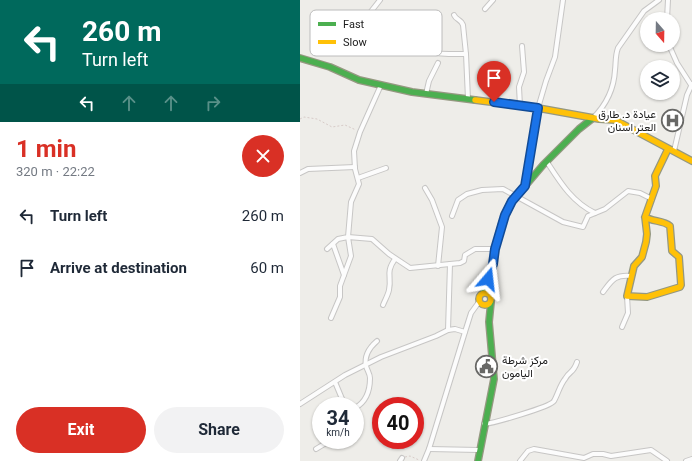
<!DOCTYPE html>
<html lang="en">
<head>
<meta charset="utf-8">
<style>
	:root { --surface:#fff; --page:#f2f2f3; --text:#1f2937; --muted:#747a83; --accent:#d93025 }
	body { margin:0; font-family:Roboto,Vazirmatn,sans-serif; background:var(--page); color:var(--text); height:100vh; display:flex; flex-direction:column; font-size:15px; white-space:nowrap }
	* { box-sizing:border-box; margin:0 }
	p { font-size:13px; color:var(--muted) }
	.icon { flex:none; width:22px; height:22px; fill:none; stroke:currentColor; stroke-width:2; stroke-linecap:round; stroke-linejoin:round }
	.map { position:relative; flex:1; overflow:hidden }
	.sheet { display:flex; flex-direction:column; background:var(--surface); width:300px }
	.sheet>* { flex:none }
	.guide { background:#00695c; color:#fff; overflow:hidden }
	.needle { width:26px; rotate:160deg }
	.controls { position:absolute; left:340px; top:12px; display:grid; gap:8px }
	.controls a { display:grid; place-items:center; width:40px; height:40px; border-radius:50%; background:var(--surface); box-shadow:0 1px 3px #0004; font-size:20px }
	.speed { position:absolute; left:12px; top:397px; display:flex; gap:8px; font-size:20px; font-weight:700; text-align:center }
	.speed>* { display:grid; place-content:center; width:52px; height:52px; border-radius:50%; background:var(--surface); box-shadow:0 1px 3px #0004; line-height:1 }
	.speed small { font-size:10px; font-weight:400 }
	.speed .limit { border:6px solid #d22; background:#fff; color:#111 }
	.pin { position:absolute; display:grid; place-items:center; width:34px; height:34px; color:#fff; margin:-41px -17px; border-radius:50% 50% 50% 0; rotate:-45deg; box-shadow:0 0 4px #0007 }
	.pin .icon { rotate:45deg }
	.me { position:absolute; width:44px; margin:-22px; rotate:17deg; stroke-linejoin:round; filter:drop-shadow(0 0 3px #0008) }
	.turn { display:flex; align-items:center; gap:14px; height:84px; padding:0 16px; font-size:18px }
	.turn .icon { width:52px; height:52px; stroke-width:2.5 }
	.turn b { display:block; font-size:28px; line-height:34px }
	.lanes { display:flex; align-items:center; height:38px; padding:0 16px; background:#0003; justify-content:center; gap:20px; direction:ltr }
	.lanes .off { opacity:.35 }
	.round { display:grid; place-items:center; flex:none; width:42px; height:42px; border-radius:21px; background:var(--page) }
	.summary { display:flex; align-items:center; justify-content:space-between; height:68px; padding:0 16px }
	h1 { font-size:24px; font-weight:700; line-height:30px; color:var(--accent) }
	.cta { display:flex; gap:8px; margin-top:auto; padding:8px 16px }
	.cta a { flex:1; height:46px; border-radius:24px; background:var(--accent); color:#fff; font-size:16px; font-weight:700; line-height:46px; text-align:center }
	.cta a+a { background:var(--page); color:var(--text) }
	ul { padding:0; list-style:none }
	li { display:flex; align-items:center; gap:12px; height:52px; padding:0 16px }
	li div { flex:1 }
	li b { display:block; font-size:15px }
	li em { font-style:normal }
	main { display:flex; flex:1; min-height:0 }
	.map>svg:first-child { display:block }
	.lines { fill:none; stroke-linecap:round; stroke-linejoin:round }
	.street-casing { stroke:#c7c6c5; stroke-width:6 }
	.fast-casing { stroke:#959881; stroke-width:8 }
	.slow-casing { stroke:#959881; stroke-width:8 }
	.path { stroke:#d7cbc8; stroke-width:1; stroke-dasharray:2 2; stroke-linecap:butt }
	.street { stroke:#fcfcfc; stroke-width:4 }
	.fast { stroke:#4caf50; stroke-width:5.5 }
	.slow { stroke:#ffc107; stroke-width:5.5 }
	.route-casing { stroke:#114b97; stroke-width:10 }
	.route { stroke:#1a73e8; stroke-width:7 }
	.labels { text-anchor:middle; stroke-width:4; stroke-linejoin:round; paint-order:stroke }
	.poi-label { font-size:11px; fill:#202020; stroke:#fff; text-anchor:end }
	.key { fill:#fff; stroke:#bcbcbc; stroke-width:1 }
	.key-label { font-size:11px; fill:#202020 }
</style>
</head>
<body>
<main>
<section class="sheet">
<div class="guide">
<div class="turn"><svg class="icon" aria-label="left" viewBox="0 0 24 24"><path d="M17 20v-9H6M10 6l-5 5 5 5"/></svg><div><b>260 m</b>Turn left</div></div>
<div class="lanes"><svg class="icon" aria-label="left" viewBox="0 0 24 24"><path d="M17 20v-9H6M10 6l-5 5 5 5"/></svg><svg class="icon off" aria-label="ahead" viewBox="0 0 24 24"><path d="M12 20V5M6 11l6-6 6 6"/></svg><svg class="icon off" aria-label="ahead" viewBox="0 0 24 24"><path d="M12 20V5M6 11l6-6 6 6"/></svg><svg class="icon off" aria-label="right" viewBox="0 0 24 24"><path d="M7 20v-9h11M14 6l5 5-5 5"/></svg></div>
</div>
<div class="summary"><div><h1>1 min</h1><p>320 m · 22:22</p></div><a class="round" style="background:#d93025;color:#fff"><svg class="icon" aria-label="close" viewBox="0 0 24 24"><path d="M6 6l12 12M18 6L6 18"/></svg></a></div>
<ul>
<li><svg class="icon" aria-label="left" viewBox="0 0 24 24"><path d="M17 20v-9H6M10 6l-5 5 5 5"/></svg><div><b>Turn left</b></div><em>260 m</em></li>
<li><svg class="icon" aria-label="arrive" viewBox="0 0 24 24"><path d="M6 21V4h12l-3 4 3 4H6"/></svg><div><b>Arrive at destination</b></div><em>60 m</em></li>
</ul>
<div class="cta"><a>Exit</a><a>Share</a></div>
</section>
<div class="map">
<svg width="392" height="461" viewBox="0 0 392 461">
	<rect width="100%" height="100%" fill="#eeede9"/>
	<g class="lines">
		<defs>
			<g id="street">
				<path d="M185 9 193 0"/>
				<path d="M69 14 80 0"/>
				<path d="M154 15C156 20 161 19 163 25L166 54 168 99"/>
				<path d="M367 19 368 0"/>
				<path d="M104 37C120 56 144 54 166 54"/>
				<path d="M369 45 377 63 391 85"/>
				<path d="M126 94 129 81 138 63"/>
				<path d="M220 106 219 87 224 72 222 46"/>
				<path d="M293 118C306 105 314 89 315 70 316 63 315 56 318 48L344 11 359 0"/>
				<path d="M374 151 387 95 392 84"/>
				<path d="M247 162C260 182 272 202 295 213"/>
				<path d="M0 173 8 169 55 167"/>
				<path d="M58 178 86 168"/>
				<path d="M225 185 238 108 246 81 255 57 263 0"/>
				<path d="M125 188 132 200 142 227 138 266"/>
				<path d="M152 216 158 200 167 194 182 190 203 189 263 222 283 227 288 216 305 209 328 191 340 193 352 199"/>
				<path d="M33 244 44 275"/>
				<path d="M27 249 38 239 48 237 51 202 59 184 55 169 54 151 60 132 81 85"/>
				<path d="M303 292C312 280 315 274 332 276"/>
				<path d="M83 305C85 300 88 295 89 290 92 276 85 273 95 259"/>
				<path d="M31 318 40 297V286L51 256 48 237 72 239 89 254 110 268 160 263 164 261 165 255 175 249H195"/>
				<path d="M322 327 328 313 327 296"/>
				<path d="M148 330 150 264"/>
				<path d="M35 382 45 406"/>
				<path d="M0 404 45 375 81 357 136 336 148 330 155 329 165 332"/>
				<path d="M55 408C66 402 70 390 70 378 70 374 67 370 66 366 64 356 70 347 77 341"/>
				<path d="M184 424C194 423 250 407 254 401 258 394 260 385 265 379 270 370 273 374 277 362"/>
				<path d="M16 449 31 440"/>
				<path d="M129 449 179 450"/>
				<path d="M100 461 102 458"/>
				<path d="M124 461 129 449 165 332 171 313 179 302"/>
				<path d="M220 461 228 451 234 449 284 458 293 454H303L311 456 351 450 367 461"/>
				<path d="M386 461 392 459"/>
			</g>
			<g id="fast">
				<path d="M0 58 30 67 59 80 112 92 175 100"/>
				<path d="M183 293 193 264 195 249 202 223 210 204 243 165 279 129 293 118"/>
				<path d="M178 461 194 379 189 322 191 302"/>
			</g>
			<g id="slow">
				<path d="M175 100 238 108 299 119 315 120 392 161"/>
				<path d="M345 217C353 222 363 220 370 226L372 251 379 257 381 285 380 287 347 297 327 296 334 266 342 257 346 242 347 234 345 217 356 186 355 176 368 149"/>
				<circle cx="185" cy="299" r="6"/>
			</g>
		</defs>
		<!-- street casing -->
		<use href="#street" class="street-casing"/>
		<!-- fast casing -->
		<use href="#fast" class="fast-casing"/>
		<!-- slow casing -->
		<use href="#slow" class="slow-casing"/>
		<!-- path -->
		<g class="path">
			<path d="M0 119 4 117 17 119 32 127 45 125 56 130"/>
			<path d="M105 457 110 456 119 460"/>
		</g>
		<!-- street -->
		<use href="#street" class="street"/>
		<!-- fast -->
		<use href="#fast" class="fast"/>
		<!-- slow -->
		<use href="#slow" class="slow"/>
	</g>
	<g class="lines">
		<defs>
			<path id="route" d="M188 279 193 264 195 249 205 215 212 201 225 186 238 108 194 102"/>
		</defs>
		<!-- route casing -->
		<use href="#route" class="route-casing"/>
		<!-- route -->
		<use href="#route" class="route"/>
	</g>
	<!-- icons -->
	<defs>
		<symbol id="hospital-ring" viewBox="-11 -11 22 22"><circle r="9.5" fill="#fff" stroke="#686866" stroke-width="1.5"/><path d="M-5-5h3v3.5h4V-5h3V5h-3V1.5h-4V5h-3Z" fill="#686866"/></symbol>
		<symbol id="civic-ring" viewBox="-11 -11 22 22"><circle r="9.5" fill="#fff" stroke="#686866" stroke-width="1.5"/><path d="M-.6-6.5H3V-4.5H.6V-3L4-1V1h2V6H-6V1h2V-1L-.6-3ZM-1.2 2.5V6h2.4V2.5Z" fill="#686866"/></symbol>
	</defs>
	<g fill-rule="evenodd">
		<use href="#hospital-ring" x="360" y="108" width="25" height="25"/>
		<use href="#civic-ring" x="174" y="354" width="25" height="25"/>
	</g>
	<g class="labels">
		<!-- poi labels -->
		<g class="poi-label">
			<text x="356" y="118">عيادة د. طارق<tspan x="356" dy="13">العتر اسنان</tspan></text>
			<text x="202" y="364" text-anchor="start">مركز شرطة<tspan x="202" dy="13">اليامون</tspan></text>
		</g>
	</g>
	<!-- legend -->
	<rect x="10" y="10" width="132" height="46" rx="6" class="key"/>
	<rect x="18" y="22" width="18" height="4" fill="#4caf50"/>
	<rect x="18" y="40" width="18" height="4" fill="#ffc107"/>
	<g class="key-label">
		<text x="43" y="28">Fast</text>
		<text x="43" y="46">Slow</text>
	</g>
</svg>
<div class="controls">
<a><svg class="needle" viewBox="-14 -14 28 28"><path d="M0-13l5 13h-10z" fill="#e53935"/><path d="M0 13l5-13h-10z" fill="#747a83"/></svg></a>
<a><svg class="icon" aria-label="layers" viewBox="0 0 24 24"><path d="M12 4l9 5-9 5-9-5zM3 14l9 5 9-5"/></svg></a>
</div>
<div class="speed"><div>34<small>km/h</small></div><div class="limit">40</div></div>
<div class="pin" style="left:194px;top:102px;background:#d93025"><svg class="icon" aria-label="arrive" viewBox="0 0 24 24"><path d="M6 21V4h12l-3 4 3 4H6"/></svg></div>
<svg class="me" style="left:188px;top:279px" viewBox="-20 -20 40 40"><path d="M0-17L14 15 0 8-14 15z" fill="#1a73e8" stroke="#fff" stroke-width="4"/></svg>
</div>
</main>
</body>
</html>
